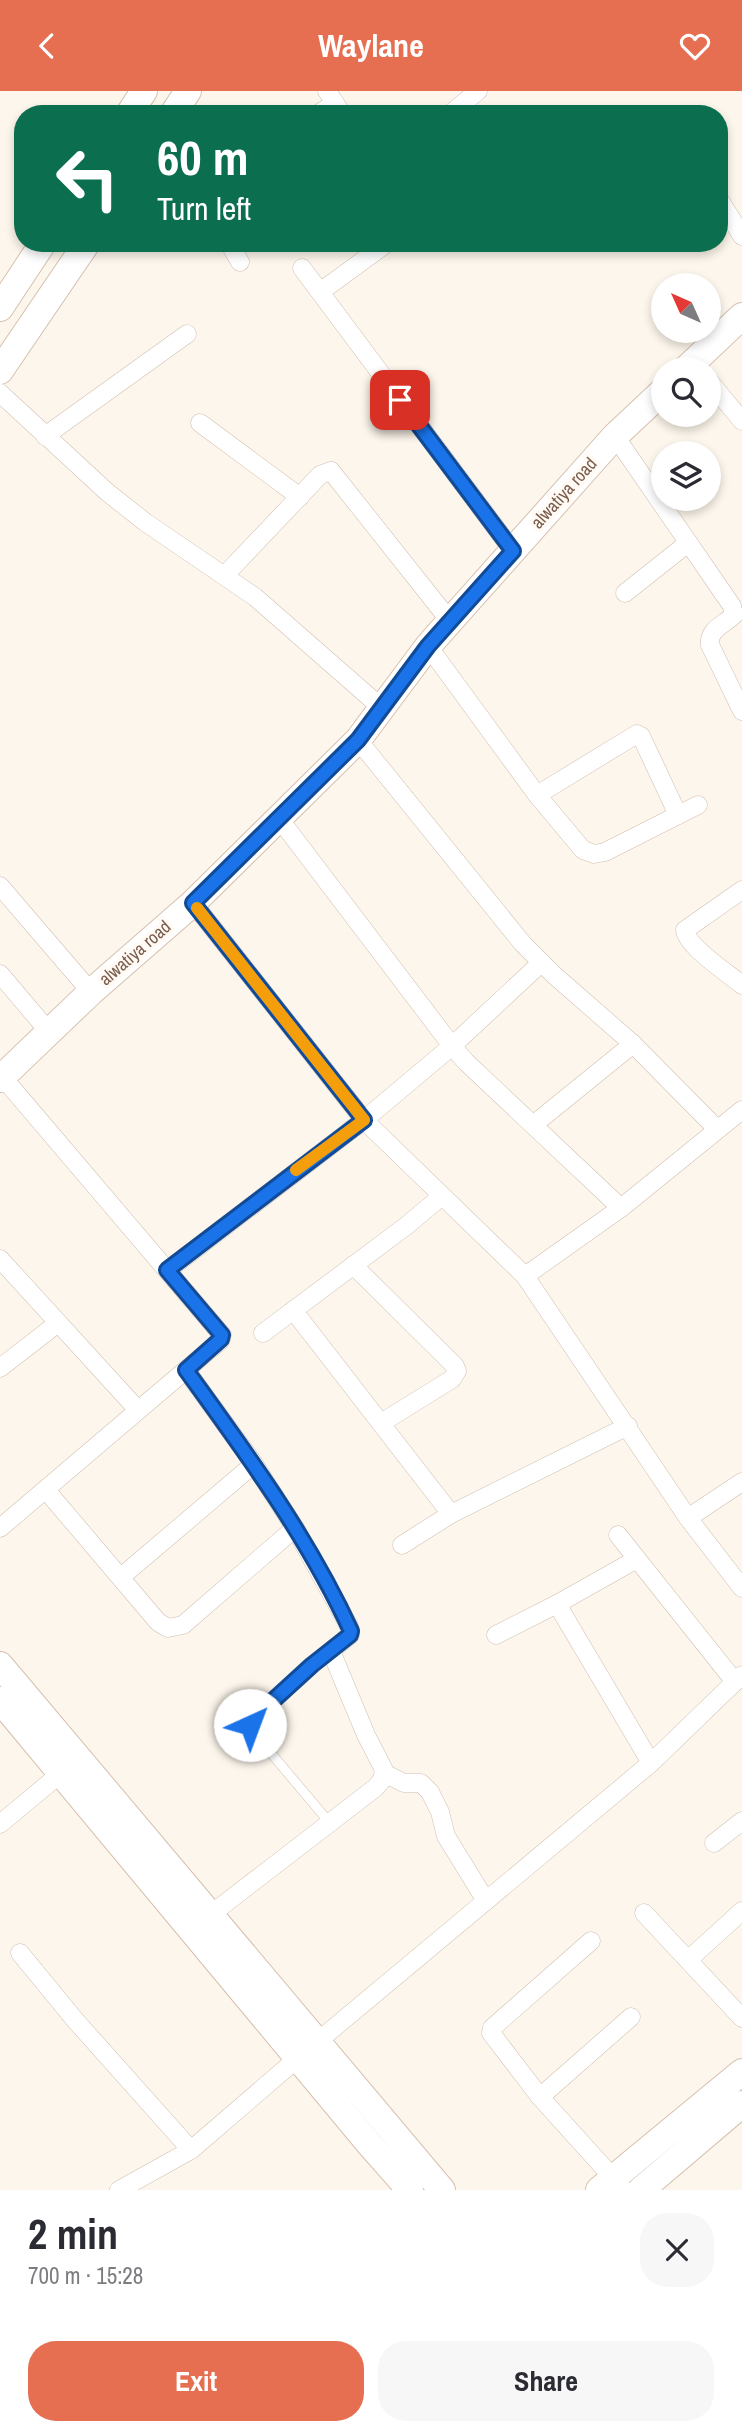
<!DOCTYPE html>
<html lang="en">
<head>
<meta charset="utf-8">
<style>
	:root { --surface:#fff; --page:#f7f7f7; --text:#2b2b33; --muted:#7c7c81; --accent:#e76f51 }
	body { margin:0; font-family:"Archivo Narrow",sans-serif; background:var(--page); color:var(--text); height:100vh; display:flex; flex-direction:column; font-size:26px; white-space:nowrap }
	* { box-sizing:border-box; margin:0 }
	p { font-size:23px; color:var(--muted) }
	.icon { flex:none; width:38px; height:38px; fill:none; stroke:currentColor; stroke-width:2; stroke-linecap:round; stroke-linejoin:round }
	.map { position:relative; height:2099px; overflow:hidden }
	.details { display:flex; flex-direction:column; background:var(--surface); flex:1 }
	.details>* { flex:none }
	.hud { position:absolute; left:14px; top:14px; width:714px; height:147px; border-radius:28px; box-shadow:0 4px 10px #0003; background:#0b6e4f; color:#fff; overflow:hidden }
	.needle { width:46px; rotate:315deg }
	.buttons { position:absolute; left:651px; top:182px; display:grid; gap:14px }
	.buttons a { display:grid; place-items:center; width:70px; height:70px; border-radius:50%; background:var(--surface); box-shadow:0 4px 10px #0003; font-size:35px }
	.pin { position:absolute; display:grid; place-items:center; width:60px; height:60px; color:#fff; margin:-30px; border-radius:14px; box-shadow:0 4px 10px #0006 }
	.me { position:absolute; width:77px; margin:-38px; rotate:43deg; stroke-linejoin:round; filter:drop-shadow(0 0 5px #0008) }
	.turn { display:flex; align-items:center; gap:24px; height:147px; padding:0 28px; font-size:32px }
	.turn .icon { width:91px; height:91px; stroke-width:2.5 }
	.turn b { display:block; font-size:49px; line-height:60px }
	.round { display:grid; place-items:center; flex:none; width:74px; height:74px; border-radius:28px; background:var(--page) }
	.overview { display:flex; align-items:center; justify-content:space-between; height:119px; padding:0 28px }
	h1 { font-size:42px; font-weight:700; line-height:52px }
	.action { display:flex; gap:14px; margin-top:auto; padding:14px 28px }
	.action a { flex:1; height:80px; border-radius:28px; background:var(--accent); color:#fff; font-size:28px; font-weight:700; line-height:80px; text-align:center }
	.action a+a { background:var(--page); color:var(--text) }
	header { display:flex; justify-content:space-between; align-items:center; height:91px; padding:0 28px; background:var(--accent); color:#fff; font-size:32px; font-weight:700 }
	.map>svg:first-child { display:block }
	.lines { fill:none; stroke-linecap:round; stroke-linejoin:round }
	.lane-casing { stroke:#d1beb0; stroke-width:10 }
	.street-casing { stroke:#d1beb0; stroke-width:19 }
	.secondary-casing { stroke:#d6c0b0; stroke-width:28 }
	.lane { stroke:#fff; stroke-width:9 }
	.street { stroke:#fff; stroke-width:18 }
	.secondary { stroke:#fff; stroke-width:26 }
	.route-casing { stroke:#114b97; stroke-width:18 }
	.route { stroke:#1a73e8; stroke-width:12 }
	.slow { stroke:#f59e0b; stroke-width:12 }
	.labels { text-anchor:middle; stroke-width:7; stroke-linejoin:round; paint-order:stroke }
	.street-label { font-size:18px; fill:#7a5c4d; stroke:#fffaf3 }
</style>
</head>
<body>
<header><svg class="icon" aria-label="back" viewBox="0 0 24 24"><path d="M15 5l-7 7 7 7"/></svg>Waylane<svg class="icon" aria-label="heart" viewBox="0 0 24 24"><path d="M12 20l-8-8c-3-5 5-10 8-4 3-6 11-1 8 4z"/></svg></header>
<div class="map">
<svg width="742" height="2099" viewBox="0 0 742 2099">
	<rect width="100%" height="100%" fill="#fdf6ec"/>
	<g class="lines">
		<defs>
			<path id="lane" d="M329 1731 254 1642 250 1634 255 1627 312 1574 331 1560"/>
			<g id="street">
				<path d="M327 0 342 23"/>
				<path d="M318 23 335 12"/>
				<path d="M450 23 478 0"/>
				<path d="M719 108 742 145"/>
				<path d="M229 152 240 171"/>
				<path d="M302 177 513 460"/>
				<path d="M320 201 387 152"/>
				<path d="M709 290 742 330"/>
				<path d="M0 302 107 401 145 431 255 506 383 618"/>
				<path d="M200 332 300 406"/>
				<path d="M45 345 187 243"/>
				<path d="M615 345 732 515 734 524C724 534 708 538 710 554L742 620"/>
				<path d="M225 484 320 384 331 380 450 530"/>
				<path d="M625 502 688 452"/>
				<path d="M428 555 537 704 583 759 594 763 605 761 698 714"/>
				<path d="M358 649 523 853 554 884 633 953 717 1038"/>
				<path d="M537 704 637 643 641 645 678 724"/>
				<path d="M278 726 452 955 466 971 621 1117"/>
				<path d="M0 795 91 901"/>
				<path d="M742 799 685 839C687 856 728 882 742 894"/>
				<path d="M193 812 364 1029 525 1185 688 1427 742 1497"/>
				<path d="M0 883 50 942"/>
				<path d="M0 983 222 1244 221 1249 0 1437"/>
				<path d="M533 1034 633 953"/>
				<path d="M0 1168 137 1318"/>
				<path d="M353 1174 455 1275 457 1280 452 1288 381 1332"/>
				<path d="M168 1179 364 1029 452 955 541 872"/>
				<path d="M525 1185 621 1117 742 1019"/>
				<path d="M293 1219 451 1423"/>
				<path d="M263 1242 406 1135 442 1105"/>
				<path d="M0 1277 58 1232"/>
				<path d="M186 1279 254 1373 295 1437 349 1535 350 1544 331 1560 366 1644 384 1679 382 1689 375 1697 210 1824"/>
				<path d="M46 1399 158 1531 168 1537 183 1534 295 1437"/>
				<path d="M688 1427 742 1391"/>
				<path d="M618 1444 735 1591"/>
				<path d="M402 1454 451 1423 628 1335"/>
				<path d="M121 1486 254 1373"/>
				<path d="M557 1513 651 1672"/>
				<path d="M496 1544 557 1513 637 1468"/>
				<path d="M384 1682 404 1692H421L430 1701 440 1721 446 1745 486 1810"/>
				<path d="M0 1733 60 1683"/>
				<path d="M714 1752 742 1730"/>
				<path d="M644 1822 742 1927"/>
				<path d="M591 1850 492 1937 491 1942 540 2006 624 2099"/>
				<path d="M20 1862 75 1929 191 2059"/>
				<path d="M688 1869 742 1820"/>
				<path d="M540 2006 631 1926"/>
				<path d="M119 2099 191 2059 299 1966 651 1672 742 1584"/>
			</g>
			<g id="secondary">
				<path d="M129 23 144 0"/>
				<path d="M173 23 188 0"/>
				<path d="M0 217 43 152"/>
				<path d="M686 278 742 225"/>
				<path d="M0 280 87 152"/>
				<path d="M0 988 91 901 193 812 358 649 428 555 615 345 663 300"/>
				<path d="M0 1574 442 2099"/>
				<path d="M0 1609 371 2055 410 2099"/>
				<path d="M599 2099 742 1981"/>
				<path d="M641 2099 742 2013"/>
			</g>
		</defs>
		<!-- lane casing -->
		<use href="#lane" class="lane-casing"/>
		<!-- street casing -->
		<use href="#street" class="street-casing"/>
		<!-- secondary casing -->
		<use href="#secondary" class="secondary-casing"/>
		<!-- lane -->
		<use href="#lane" class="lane"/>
		<!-- street -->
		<use href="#street" class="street"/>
		<!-- secondary -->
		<use href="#secondary" class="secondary"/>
	</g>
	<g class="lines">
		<defs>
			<path id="route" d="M250 1634 255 1626 312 1574 350 1544 351 1540C308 1446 246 1362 186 1279L221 1248 222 1244 167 1179 364 1029 193 812 358 649 428 555 513 460 400 309"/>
		</defs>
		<!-- route casing -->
		<use href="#route" class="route-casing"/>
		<!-- route -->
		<use href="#route" class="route"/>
		<!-- slow -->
		<path class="slow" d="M197 817 364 1029 296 1079"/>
	</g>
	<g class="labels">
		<!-- street labels -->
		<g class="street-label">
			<text transform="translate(564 402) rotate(-48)" y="6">alwatiya road</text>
			<text transform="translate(135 862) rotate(-41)" y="6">alwatiya road</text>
		</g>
	</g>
</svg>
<div class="buttons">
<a><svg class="needle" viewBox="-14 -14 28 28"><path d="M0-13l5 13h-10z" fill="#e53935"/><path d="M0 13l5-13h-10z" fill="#7c7c81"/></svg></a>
<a><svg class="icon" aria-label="search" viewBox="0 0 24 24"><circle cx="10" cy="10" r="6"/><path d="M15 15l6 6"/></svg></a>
<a><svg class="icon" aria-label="layers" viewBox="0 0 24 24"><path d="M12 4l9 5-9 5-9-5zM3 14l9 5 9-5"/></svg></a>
</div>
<div class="pin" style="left:400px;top:309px;background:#d93025"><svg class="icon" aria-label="arrive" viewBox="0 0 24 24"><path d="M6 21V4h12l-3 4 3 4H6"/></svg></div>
<svg class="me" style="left:250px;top:1634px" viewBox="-20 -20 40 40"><circle r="19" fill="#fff"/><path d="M0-13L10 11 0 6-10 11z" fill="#1a73e8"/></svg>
<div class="hud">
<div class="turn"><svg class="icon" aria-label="left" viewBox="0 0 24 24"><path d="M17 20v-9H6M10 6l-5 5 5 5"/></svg><div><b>60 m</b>Turn left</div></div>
</div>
</div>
<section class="details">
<div class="overview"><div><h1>2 min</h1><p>700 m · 15:28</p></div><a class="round"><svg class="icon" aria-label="close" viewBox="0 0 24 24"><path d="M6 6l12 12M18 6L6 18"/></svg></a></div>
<div class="action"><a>Exit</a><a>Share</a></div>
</section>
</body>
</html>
